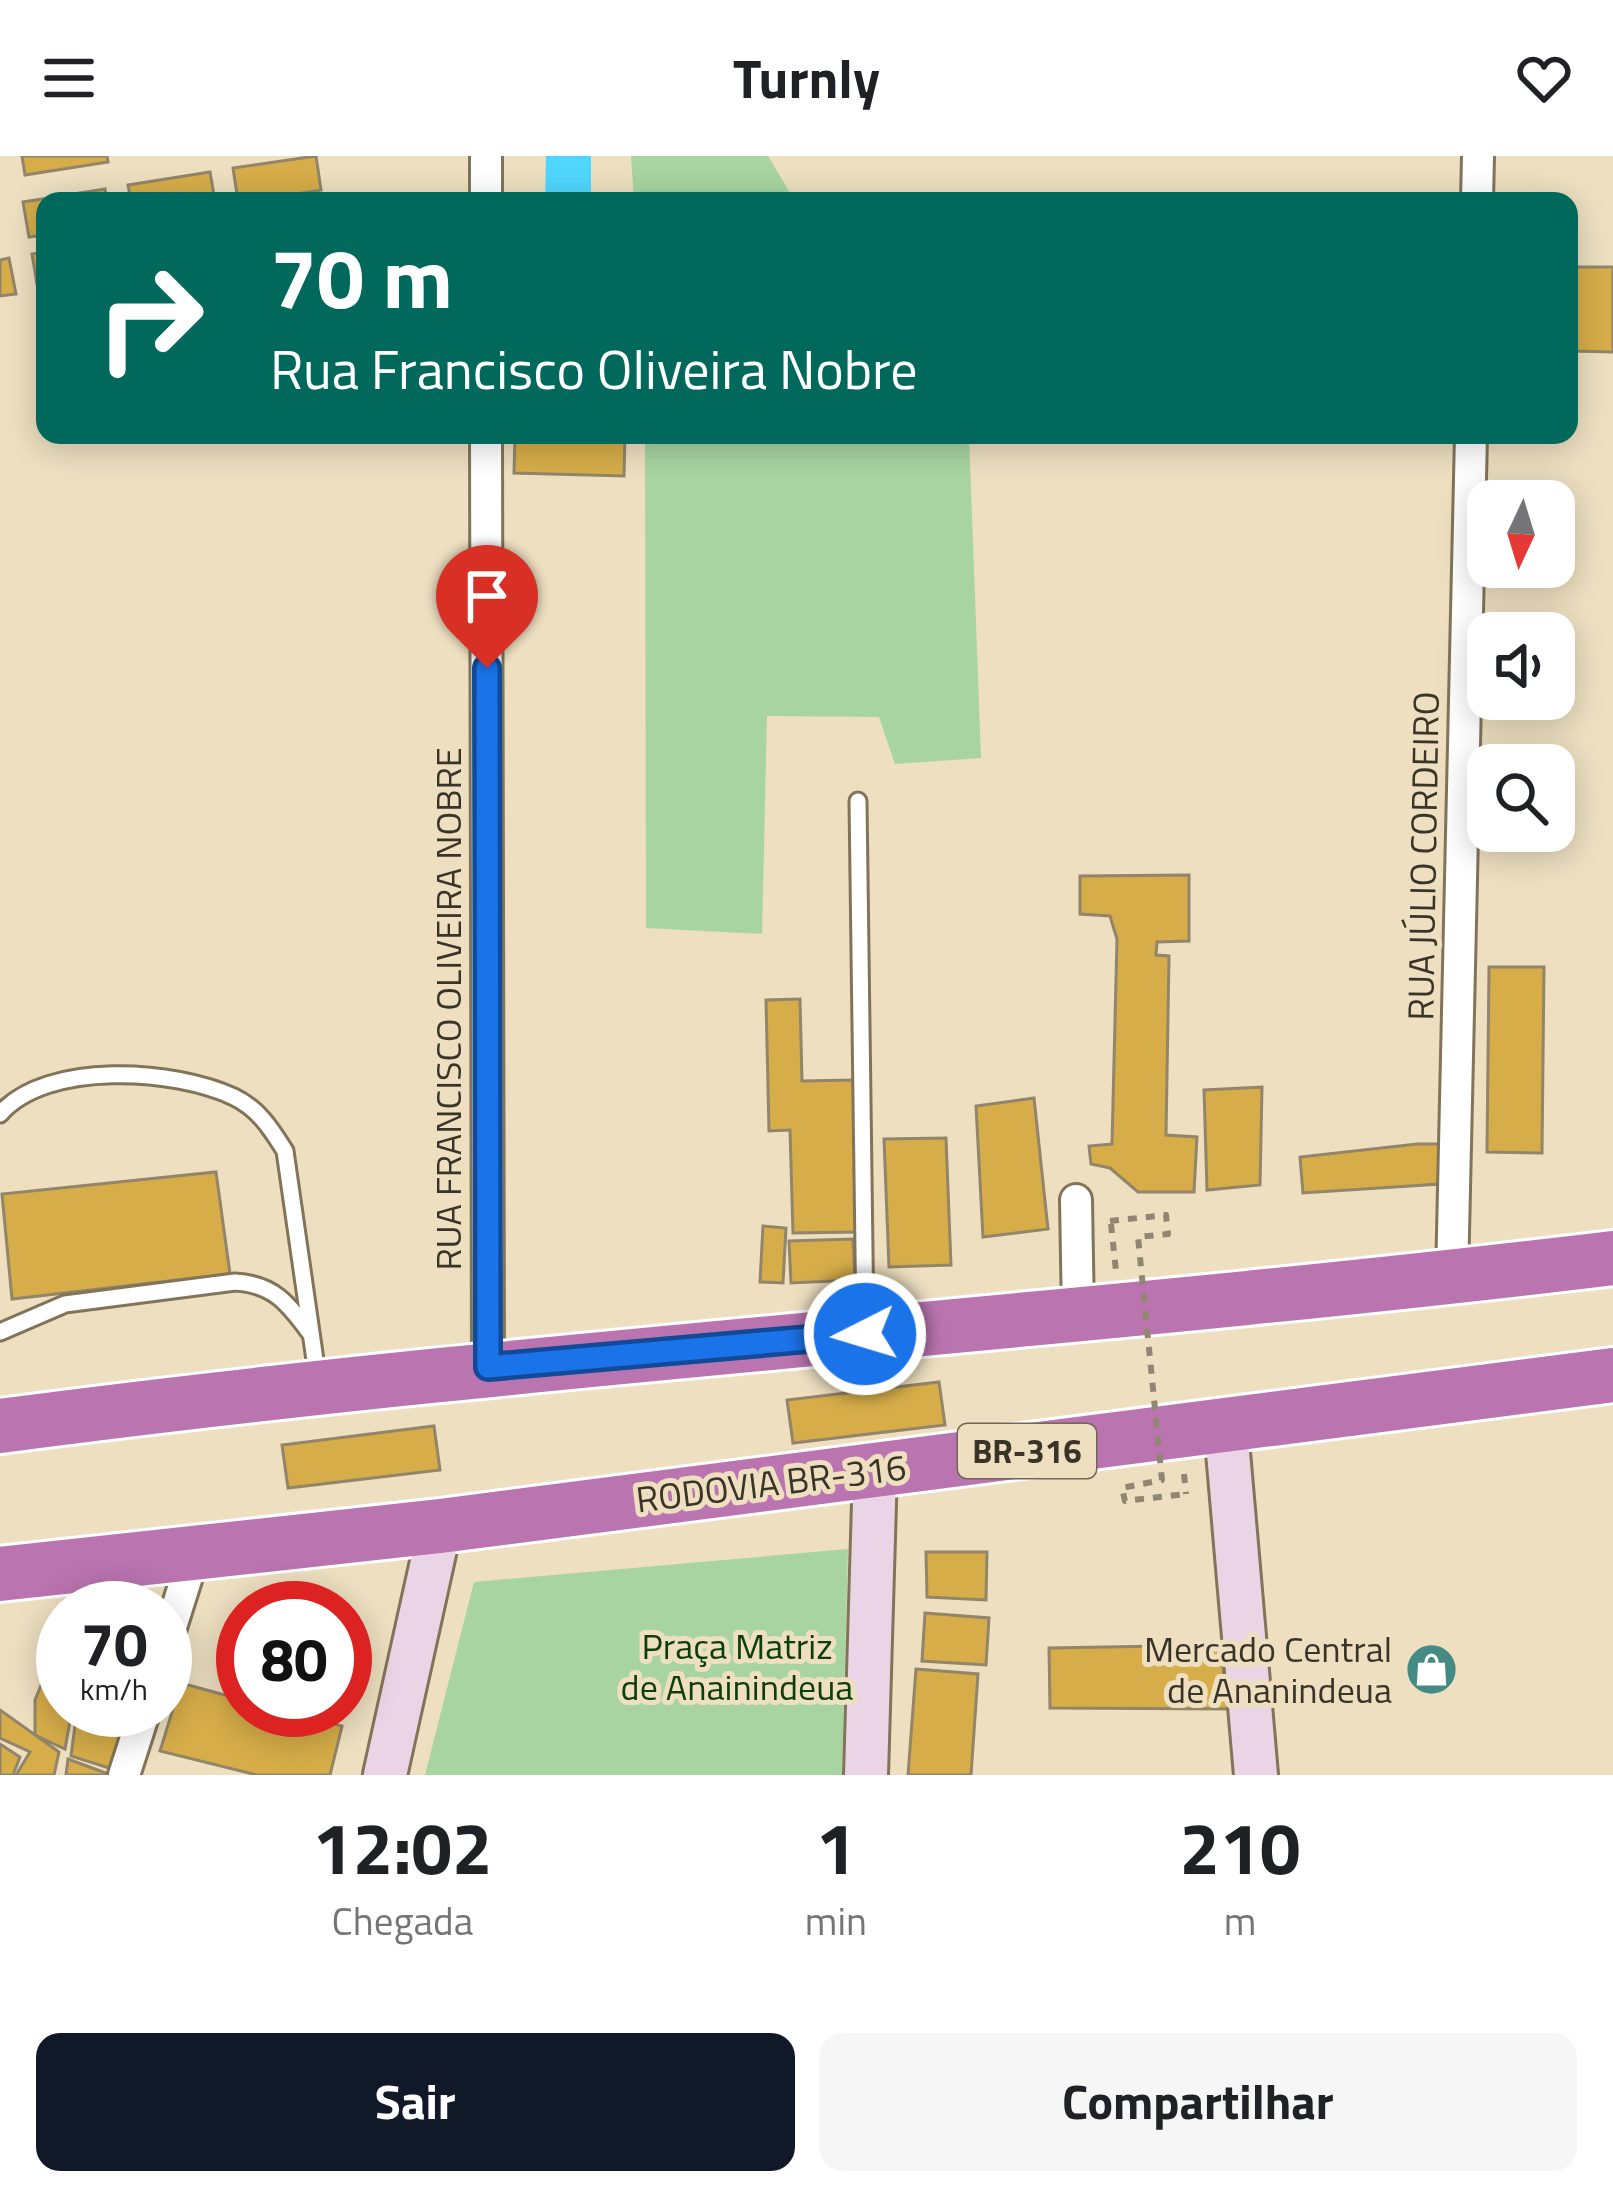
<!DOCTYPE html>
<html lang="pt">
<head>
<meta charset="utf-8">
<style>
	:root { --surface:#fff; --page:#f6f6f6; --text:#202124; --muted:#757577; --accent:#111827 }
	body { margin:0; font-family:"Titillium Web",sans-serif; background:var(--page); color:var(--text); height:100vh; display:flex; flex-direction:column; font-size:45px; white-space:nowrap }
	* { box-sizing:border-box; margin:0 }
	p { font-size:39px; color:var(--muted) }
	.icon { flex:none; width:66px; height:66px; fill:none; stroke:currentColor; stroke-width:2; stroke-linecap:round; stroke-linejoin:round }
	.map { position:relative; height:1619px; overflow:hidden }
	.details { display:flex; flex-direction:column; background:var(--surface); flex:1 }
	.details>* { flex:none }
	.guide { position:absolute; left:36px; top:36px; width:1542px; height:252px; border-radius:24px; box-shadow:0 6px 30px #0003; background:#00695c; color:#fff; overflow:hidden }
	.needle { width:78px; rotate:184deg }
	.controls { position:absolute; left:1467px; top:324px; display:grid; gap:24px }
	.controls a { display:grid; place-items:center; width:108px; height:108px; border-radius:24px; background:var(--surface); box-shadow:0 6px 30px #0003; font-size:60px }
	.speed { position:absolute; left:36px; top:1425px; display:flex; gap:24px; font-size:60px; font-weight:700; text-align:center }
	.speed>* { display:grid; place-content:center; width:156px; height:156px; border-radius:50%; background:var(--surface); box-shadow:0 6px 30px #0003; line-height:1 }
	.speed small { font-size:30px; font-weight:400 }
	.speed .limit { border:18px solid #d22; background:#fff; color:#111 }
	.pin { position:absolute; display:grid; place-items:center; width:102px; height:102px; color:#fff; margin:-123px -51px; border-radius:50% 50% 50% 0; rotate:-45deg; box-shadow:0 0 12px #0007 }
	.pin .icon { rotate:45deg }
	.me { position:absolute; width:132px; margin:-66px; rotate:265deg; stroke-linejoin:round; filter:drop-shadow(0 0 9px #0008) }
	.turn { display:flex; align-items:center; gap:42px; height:252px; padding:0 36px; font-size:54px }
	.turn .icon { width:156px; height:156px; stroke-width:2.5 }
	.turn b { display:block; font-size:84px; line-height:102px }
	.eta { display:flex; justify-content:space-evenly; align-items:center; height:204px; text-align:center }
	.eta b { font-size:72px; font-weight:700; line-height:84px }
	.cta { display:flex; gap:24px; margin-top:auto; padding:24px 36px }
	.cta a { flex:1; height:138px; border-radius:24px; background:var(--accent); color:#fff; font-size:48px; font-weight:700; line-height:138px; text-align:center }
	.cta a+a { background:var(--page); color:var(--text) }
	header { display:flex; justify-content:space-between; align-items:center; height:156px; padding:0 36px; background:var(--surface); font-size:54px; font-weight:700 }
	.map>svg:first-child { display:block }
	.green { fill:#a7d4a1 }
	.water { fill:#50d6fd }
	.building { fill:#d6ad49; stroke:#928569; stroke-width:3 }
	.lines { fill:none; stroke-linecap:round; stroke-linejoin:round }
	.lane-casing { stroke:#817459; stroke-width:21 }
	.street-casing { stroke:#817459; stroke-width:36 }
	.secondary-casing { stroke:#817459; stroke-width:48 }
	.highway-casing { stroke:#fff; stroke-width:60 }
	.path { stroke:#908671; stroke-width:6; stroke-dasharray:9 9; stroke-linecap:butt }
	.lane { stroke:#fff; stroke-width:15 }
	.street { stroke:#fff; stroke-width:30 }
	.secondary { stroke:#ead5e7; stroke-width:42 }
	.highway { stroke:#ba74b0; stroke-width:54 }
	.path-bridge { stroke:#908671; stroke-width:6; stroke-dasharray:9 9; stroke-linecap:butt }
	.route-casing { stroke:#114b97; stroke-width:30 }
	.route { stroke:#1a73e8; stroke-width:21 }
	.labels { text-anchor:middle; stroke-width:10; stroke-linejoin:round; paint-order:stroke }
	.shield { fill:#eddfc0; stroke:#706756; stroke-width:3 }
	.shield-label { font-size:33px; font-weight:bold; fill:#3a3428 }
	.street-label { font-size:36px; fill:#3a3428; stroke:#eddfc0 }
	.park-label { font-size:36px; fill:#0d3d09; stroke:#eddfc0 }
	.poi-label { font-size:36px; fill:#3a3428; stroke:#eddfc0; text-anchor:end }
</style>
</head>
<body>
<header><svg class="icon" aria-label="menu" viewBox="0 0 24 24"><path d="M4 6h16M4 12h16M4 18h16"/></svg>Turnly<svg class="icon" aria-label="heart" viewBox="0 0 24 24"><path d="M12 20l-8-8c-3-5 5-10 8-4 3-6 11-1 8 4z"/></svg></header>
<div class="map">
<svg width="1613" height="1619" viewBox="0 0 1613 1619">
	<rect width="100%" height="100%" fill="#eddfc0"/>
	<!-- green -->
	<g class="green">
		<path d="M631 0H768L795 45H634Z"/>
		<path d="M645 279H969L981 602 895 608 879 561 767 560 762 778 646 772Z"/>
		<path d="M848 1393 842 1619H425L474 1426Z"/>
	</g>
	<!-- water -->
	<path class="water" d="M546 0H591V44L545 45Z"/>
	<!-- building -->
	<g class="building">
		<path d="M22 0H107L108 6 25 19Z"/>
		<path d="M316 0 321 34 291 39 292 45H238L233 12Z"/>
		<path d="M210 16 215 45H131L128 29Z"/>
		<path d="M105 33 107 45H45V79L29 81 23 46Z"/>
		<path d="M45 96V133L38 134 32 98Z"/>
		<path d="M9 102 16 138 0 140V104Z"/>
		<path d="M1569 111H1613V196L1569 195Z"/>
		<path d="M515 279H625L624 320 514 317Z"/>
		<path d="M1189 719V785L1157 786 1156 799 1169 800 1166 979 1197 981 1194 1036H1138L1110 1012 1091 1008 1089 990 1112 988 1117 783 1110 760 1080 758V720Z"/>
		<path d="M1489 811H1544L1542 997 1487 996Z"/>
		<path d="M800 843 802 925 853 924 857 1076 793 1077 790 974 769 975 766 844Z"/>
		<path d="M1262 931 1260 1029 1207 1034 1204 934Z"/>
		<path d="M1034 942 1048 1073 983 1081 976 950Z"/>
		<path d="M946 982 951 1109 889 1111 884 983Z"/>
		<path d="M1417 988H1440V1028L1303 1037 1300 1001Z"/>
		<path d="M216 1016 230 1118 12 1143 2 1038Z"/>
		<path d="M763 1070 786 1072 783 1127 760 1126Z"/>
		<path d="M853 1083 855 1124 791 1127 789 1085Z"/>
		<path d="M939 1226 945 1269 793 1287 787 1244Z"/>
		<path d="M434 1270 440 1314 288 1332 282 1289Z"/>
		<path d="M926 1396H987L986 1444 927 1441Z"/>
		<path d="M925 1457 989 1462 986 1509 922 1505Z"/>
		<path d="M1219 1489 1230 1553 1050 1552 1049 1492Z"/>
		<path d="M916 1513 978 1518 971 1619H908Z"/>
		<path d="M46 1517 63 1523V1554H72L65 1593 35 1579V1544Z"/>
		<path d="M181 1527 243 1544V1554H281L342 1570 330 1619H257L160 1595Z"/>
		<path d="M0 1554 59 1596 54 1619H16L30 1596 0 1582Z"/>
		<path d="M77 1554H137L115 1614 71 1600Z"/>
		<path d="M0 1588 20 1601 13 1619H0Z"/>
		<path d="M68 1603 111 1619H66Z"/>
	</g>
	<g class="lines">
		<defs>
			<g id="lane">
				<path d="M858 645 865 1169"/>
				<path d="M0 958C47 904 175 913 234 941 259 953 271 973 285 995L318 1225"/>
				<path d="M0 1176 65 1148 235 1126C273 1128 288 1147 310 1177"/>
			</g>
			<g id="street">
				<path d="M486 0V45"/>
				<path d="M1477 45 1478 0"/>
				<path d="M486 279 488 1211"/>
				<path d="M1076 1044 1078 1160"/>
				<path d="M1452 1122 1471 279"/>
				<path d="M165 1490 195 1395"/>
				<path d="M124 1619 145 1554"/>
			</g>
			<g id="secondary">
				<path d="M1226 1273 1256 1619"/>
				<path d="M385 1619 440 1370"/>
				<path d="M866 1619 875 1313"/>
			</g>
			<g id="highway">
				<path d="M0 1270C536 1199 1076 1167 1613 1102"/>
				<path d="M0 1418 440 1370 1613 1219"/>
			</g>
		</defs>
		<!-- lane casing -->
		<use href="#lane" class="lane-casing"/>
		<!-- street casing -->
		<use href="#street" class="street-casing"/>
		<!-- secondary casing -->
		<use href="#secondary" class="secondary-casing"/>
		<!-- highway casing -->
		<use href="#highway" class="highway-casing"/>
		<!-- path -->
		<g class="path">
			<path d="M1111 1068 1116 1115"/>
			<path d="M1184 1318 1186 1338"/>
		</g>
		<!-- lane -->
		<use href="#lane" class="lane"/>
		<!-- street -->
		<use href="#street" class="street"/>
		<!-- secondary -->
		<use href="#secondary" class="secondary"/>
		<!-- highway -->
		<use href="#highway" class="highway"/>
		<!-- path-bridge -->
		<path class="path-bridge" d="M1110 1065 1166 1059 1168 1078 1138 1081 1162 1324 1122 1332 1125 1345 1186 1338"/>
	</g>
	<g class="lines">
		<defs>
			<path id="route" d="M487 512 488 1211 865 1178"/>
		</defs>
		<!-- route casing -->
		<use href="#route" class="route-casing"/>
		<!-- route -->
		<use href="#route" class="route"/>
	</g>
	<!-- icons -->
	<defs>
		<symbol id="shop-disc" viewBox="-11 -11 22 22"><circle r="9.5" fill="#458b84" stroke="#eddfc0"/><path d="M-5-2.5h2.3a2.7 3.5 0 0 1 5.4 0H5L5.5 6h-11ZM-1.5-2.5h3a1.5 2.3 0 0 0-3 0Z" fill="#fff"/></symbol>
	</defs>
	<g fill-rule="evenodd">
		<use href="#shop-disc" x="1402" y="1484" width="59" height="59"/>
	</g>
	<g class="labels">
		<!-- shield labels -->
		<rect class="shield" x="958" y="1268" width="138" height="54" rx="9"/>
		<g class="shield-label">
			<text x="1027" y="1307">BR-316</text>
		</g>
		<!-- street labels -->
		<g class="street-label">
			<text transform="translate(1423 700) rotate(-89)" y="13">RUA JÚLIO CORDEIRO</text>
			<text transform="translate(448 853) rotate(-90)" y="13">RUA FRANCISCO OLIVEIRA NOBRE</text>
			<text transform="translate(771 1327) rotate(-7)" y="13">RODOVIA BR-316</text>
		</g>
		<!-- park labels -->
		<g class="park-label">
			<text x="737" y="1503">Praça Matriz<tspan x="737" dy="41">de Anainindeua</tspan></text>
		</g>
		<!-- poi labels -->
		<g class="poi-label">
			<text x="1392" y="1506">Mercado Central<tspan x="1392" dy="41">de Ananindeua</tspan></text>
		</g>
	</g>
</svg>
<div class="controls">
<a><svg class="needle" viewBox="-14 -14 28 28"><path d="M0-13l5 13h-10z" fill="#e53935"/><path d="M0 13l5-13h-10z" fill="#757577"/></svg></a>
<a><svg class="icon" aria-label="sound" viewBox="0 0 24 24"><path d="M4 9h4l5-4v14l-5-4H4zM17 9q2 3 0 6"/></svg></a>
<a><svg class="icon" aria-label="search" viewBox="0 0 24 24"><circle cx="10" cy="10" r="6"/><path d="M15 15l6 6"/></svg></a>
</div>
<div class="speed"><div>70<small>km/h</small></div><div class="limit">80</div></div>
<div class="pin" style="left:487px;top:512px;background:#d93025"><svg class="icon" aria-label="arrive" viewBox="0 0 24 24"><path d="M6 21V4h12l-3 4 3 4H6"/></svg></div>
<svg class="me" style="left:865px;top:1178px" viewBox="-20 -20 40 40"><circle r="17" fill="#1a73e8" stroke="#fff" stroke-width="3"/><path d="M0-11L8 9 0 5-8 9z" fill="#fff"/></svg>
<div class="guide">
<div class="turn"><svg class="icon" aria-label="right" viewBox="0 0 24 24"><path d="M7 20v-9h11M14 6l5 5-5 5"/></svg><div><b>70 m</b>Rua Francisco Oliveira Nobre</div></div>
</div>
</div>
<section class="details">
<div class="eta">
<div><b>12:02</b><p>Chegada</p></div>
<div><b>1</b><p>min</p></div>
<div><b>210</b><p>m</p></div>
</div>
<div class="cta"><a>Sair</a><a>Compartilhar</a></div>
</section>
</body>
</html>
